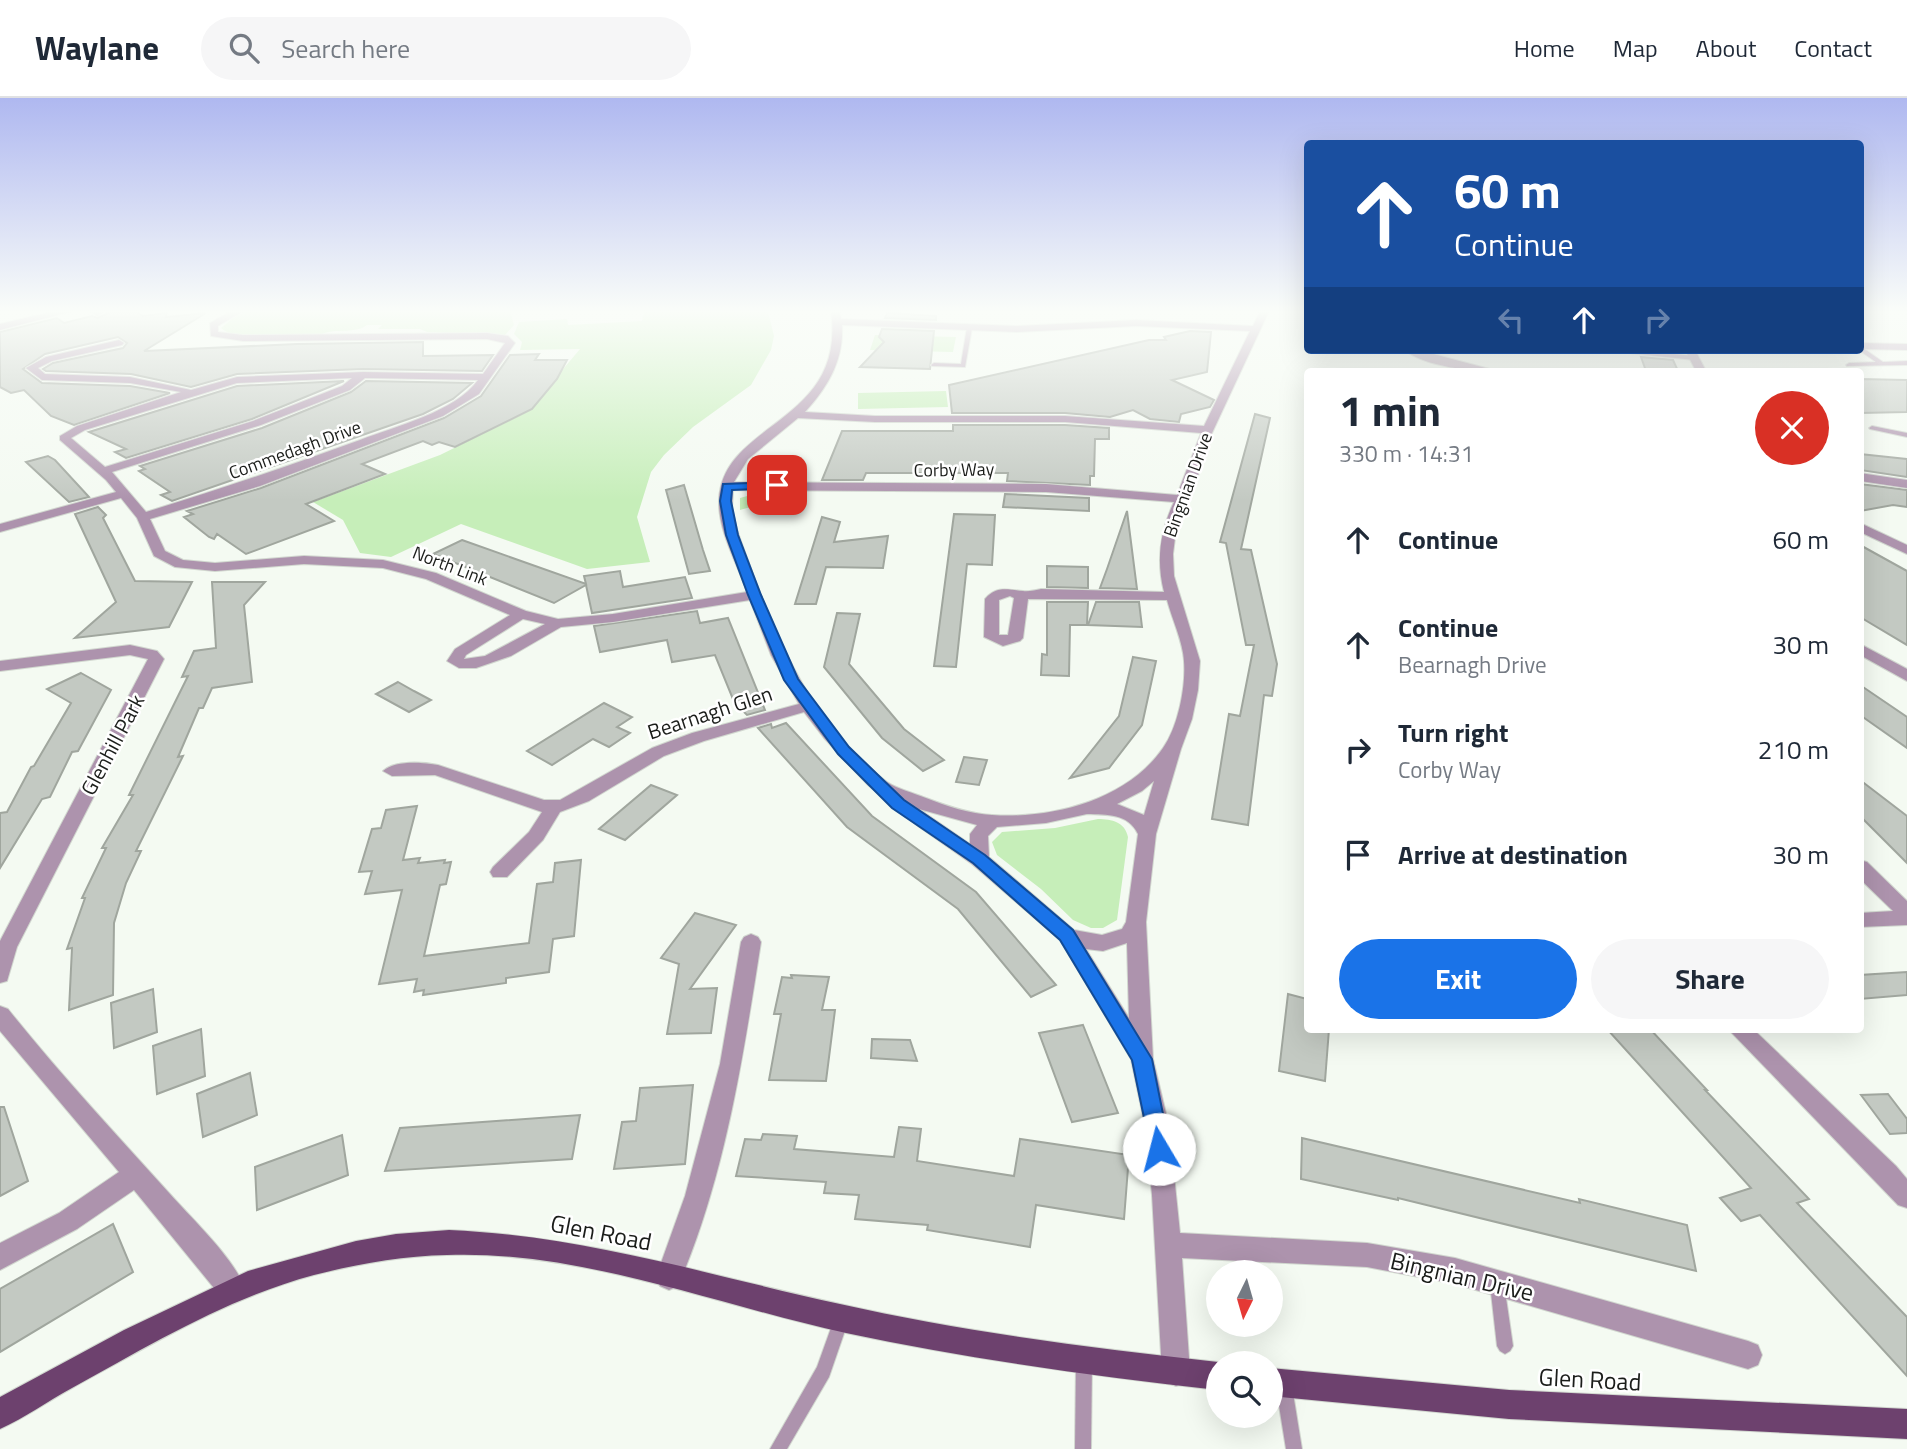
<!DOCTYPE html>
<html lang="en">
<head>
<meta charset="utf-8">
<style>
	:root { --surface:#fff; --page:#f6f6f7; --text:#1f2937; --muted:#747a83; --line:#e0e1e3; --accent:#1a73e8 }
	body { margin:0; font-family:"Titillium Web",sans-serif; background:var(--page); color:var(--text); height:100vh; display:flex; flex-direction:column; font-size:26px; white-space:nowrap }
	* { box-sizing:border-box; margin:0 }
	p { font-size:23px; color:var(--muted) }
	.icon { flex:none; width:38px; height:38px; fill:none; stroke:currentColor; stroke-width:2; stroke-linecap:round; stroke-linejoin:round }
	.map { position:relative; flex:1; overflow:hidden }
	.details { position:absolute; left:1304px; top:270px; width:560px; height:665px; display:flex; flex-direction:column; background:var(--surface); border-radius:7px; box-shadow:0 7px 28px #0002 }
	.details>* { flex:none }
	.hud { position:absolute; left:1304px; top:42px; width:560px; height:214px; border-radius:7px; box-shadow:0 7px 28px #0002; background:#1a4fa0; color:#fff; overflow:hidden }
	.needle { width:46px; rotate:185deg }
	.fabs { position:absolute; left:1206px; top:1162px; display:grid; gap:14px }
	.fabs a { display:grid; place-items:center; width:77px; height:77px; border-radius:50%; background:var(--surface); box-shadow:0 7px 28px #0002; font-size:35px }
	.pin { position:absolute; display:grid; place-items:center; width:60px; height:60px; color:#fff; margin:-30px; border-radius:14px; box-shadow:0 4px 10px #0006 }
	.me { position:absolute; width:77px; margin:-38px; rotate:352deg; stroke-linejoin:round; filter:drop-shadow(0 0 5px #0008) }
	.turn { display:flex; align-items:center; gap:24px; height:147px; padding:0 35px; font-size:32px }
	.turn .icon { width:91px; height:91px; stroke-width:2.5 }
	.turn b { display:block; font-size:49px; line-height:60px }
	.lanes { display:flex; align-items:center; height:66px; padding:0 35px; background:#0003; justify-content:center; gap:35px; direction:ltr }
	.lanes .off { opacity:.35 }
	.round { display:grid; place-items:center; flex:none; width:74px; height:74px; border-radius:37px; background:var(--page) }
	.overview { display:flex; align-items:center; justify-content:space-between; height:119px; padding:0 35px }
	h1 { font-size:42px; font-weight:700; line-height:52px }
	.action { display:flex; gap:14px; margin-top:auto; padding:14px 35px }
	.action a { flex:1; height:80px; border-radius:42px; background:var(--accent); color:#fff; font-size:28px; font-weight:700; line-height:80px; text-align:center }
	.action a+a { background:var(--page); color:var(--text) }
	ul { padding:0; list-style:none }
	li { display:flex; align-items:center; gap:21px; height:105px; padding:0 35px }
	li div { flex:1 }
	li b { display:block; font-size:26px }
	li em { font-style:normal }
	header { display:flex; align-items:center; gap:42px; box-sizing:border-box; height:98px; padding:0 35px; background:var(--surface); border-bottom:2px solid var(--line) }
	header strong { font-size:33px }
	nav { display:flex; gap:38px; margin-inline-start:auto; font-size:24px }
	.search { width:490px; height:63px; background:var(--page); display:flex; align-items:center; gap:18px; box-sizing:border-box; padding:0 24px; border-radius:38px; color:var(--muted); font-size:26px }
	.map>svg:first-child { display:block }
	.green { fill:#c6eeb9 }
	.building { fill:#c3c9c2; stroke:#a0a69e; stroke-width:2 }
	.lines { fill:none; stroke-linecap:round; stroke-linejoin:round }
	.lane-casing { stroke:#d1d7cf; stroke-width:2 }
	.street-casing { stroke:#d1d7cf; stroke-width:2 }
	.primary-casing { stroke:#d1d7cf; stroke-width:2 }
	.lane { fill:#ad93ad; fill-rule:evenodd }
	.street { fill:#ad93ad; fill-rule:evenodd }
	.primary { fill:#6d416e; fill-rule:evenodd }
	.route { fill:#1a73e8; stroke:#114b97; stroke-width:2 }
	.labels { text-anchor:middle; stroke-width:5; stroke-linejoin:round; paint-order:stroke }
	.far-street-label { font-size:18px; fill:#1b1d1a; stroke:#fff }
	.street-label { font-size:21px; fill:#1b1d1a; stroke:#fff }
	.near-street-label { font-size:24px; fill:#1b1d1a; stroke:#fff }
</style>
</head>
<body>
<header>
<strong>Waylane</strong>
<div class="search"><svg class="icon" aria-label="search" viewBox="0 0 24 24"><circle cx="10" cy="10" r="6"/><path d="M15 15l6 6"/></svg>Search here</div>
<nav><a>Home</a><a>Map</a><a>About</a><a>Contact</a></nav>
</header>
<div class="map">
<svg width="1907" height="1351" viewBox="0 0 1907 1351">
	<rect width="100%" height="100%" fill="#f4faf2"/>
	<!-- green -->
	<g class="green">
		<path d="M247 213H510L514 227 505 237 427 234 420 231H378L382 227H367C356 236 336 230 322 236 300 236 235 245 221 230L233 220Z"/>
		<path d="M644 213H768L774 238 771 252 751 287 693 329 664 357 651 374 637 419 650 464 587 471 461 426 391 459 360 455 343 422 313 404 440 357 527 314 580 251 520 252 522 244 514 236 519 224 567 221 568 227 642 223Z"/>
		<path d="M875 237 956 239 953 254 870 252Z"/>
		<path d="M946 293 948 309 858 311V295Z"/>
		<path d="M800 394V395L740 412V400L758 395Z"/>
		<path d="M1098 721C1112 721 1125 724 1128 739L1117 822 1103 830H1091L1073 822 1041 791 997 757 992 744 1002 734 1055 730Z"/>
	</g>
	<!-- building -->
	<g class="building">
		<path d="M112 213H135L143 218 167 215 166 219 206 215 144 253 297 246 423 244V258L493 257 482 273 363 271 237 276 191 289 131 276 46 273 43 271 53 265 123 250 127 245 118 239 45 256 23 271 42 285 130 288 170 295 74 327 51 318 24 292 11 295 0 289V234L57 220 64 225 92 218 98 220Z"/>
		<path d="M887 215 936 218V222L885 220Z"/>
		<path d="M882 231 934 233 930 271 860 269 884 244 879 239Z"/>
		<path d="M1190 233 1211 234 1207 274 1172 282 1214 302 1210 309 1181 316 1179 324 1150 321 1133 312 1110 319 1065 315H952L949 287 1149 242H1166L1164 239Z"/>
		<path d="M539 256 535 262H567L557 281 532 311 455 349 439 344 432 347 423 343 362 366 385 376 306 406 334 423 246 456 217 436 214 441 209 439 184 419 193 416 187 413 261 390 444 320 481 298 510 257Z"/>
		<path d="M1641 259 1673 262 1678 273H1646Z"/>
		<path d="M1860 281 1907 282V314L1860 315Z"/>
		<path d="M344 283 252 321 126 360 115 354 126 351 89 334 237 288Z"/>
		<path d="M366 283 472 285 453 301 423 316 172 403 161 397 170 394 139 373 145 371 140 368 262 330 351 294Z"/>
		<path d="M1255 316 1270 320 1241 451 1251 452 1277 566 1272 598 1264 597 1248 727 1212 721 1229 616 1240 618 1254 547H1246L1226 445 1220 444Z"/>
		<path d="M953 327H1065L1109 330V341H1095L1094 378H1090V387L1007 383 1008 375H866L863 382H822L842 333H953Z"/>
		<path d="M1860 356 1907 361V379L1860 372Z"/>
		<path d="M48 358 55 362 89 399 69 404 26 364Z"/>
		<path d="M1860 386 1907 392V409L1893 407 1860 413Z"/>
		<path d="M684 387 703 452 710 473 689 476 666 392Z"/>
		<path d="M1005 396 1089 400V413L1003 409Z"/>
		<path d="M98 409 106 417 103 420 135 483 192 484 169 529 75 540 116 504 75 416Z"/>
		<path d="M1127 413 1137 491 1100 490 1107 471Z"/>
		<path d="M954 416 995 417 992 467 967 466 956 569 934 568Z"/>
		<path d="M822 419 840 424 834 444 888 438 883 470 826 469 816 506H795Z"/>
		<path d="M462 442 586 486 584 478 620 473 623 489 685 479 692 500 592 515 586 487 554 505 433 456Z"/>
		<path d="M1860 447 1907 473V547L1860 519Z"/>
		<path d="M1047 468 1088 469V490L1047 489Z"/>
		<path d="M212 484H265L244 507 252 584 212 590 203 610H199L178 659 183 658 136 753H141L126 785 114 825 113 897 69 912 72 850 67 851 85 800H82L106 750H102L133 697H129L188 578 182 579 194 553 216 550Z"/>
		<path d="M1047 504H1088L1087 527H1070L1069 578 1041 577 1042 556 1047 557Z"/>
		<path d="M1096 504H1139L1142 529 1088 527Z"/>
		<path d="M697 513 700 525 728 520 765 612 747 617 740 610 737 611 715 557 672 564 667 542 600 554 594 528Z"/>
		<path d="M837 515 860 516 849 566 904 631 944 662 923 673 882 640 824 569Z"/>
		<path d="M1133 559 1156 563 1142 627 1109 670 1070 680 1119 618Z"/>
		<path d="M81 575 111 592 78 653 72 654 50 699 42 701 0 770V715L7 714 31 669 34 668 71 605 47 591Z"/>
		<path d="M398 584 414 593 431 602 409 614 376 596Z"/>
		<path d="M1860 587 1907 619V650L1860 617Z"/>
		<path d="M604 605 632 619 617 629 630 635 609 649 593 641 552 667 527 653Z"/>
		<path d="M786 625 872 718 976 794 1056 887 1031 899 958 811 847 729 758 630 771 626 772 630Z"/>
		<path d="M964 659 987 662 979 687 956 684Z"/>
		<path d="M1860 682 1907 718V765L1860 718Z"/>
		<path d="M651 687 677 697 625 742 599 731Z"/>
		<path d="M417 708 403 762 420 760 418 765 445 762 444 765 451 764 446 786 440 787 424 858 529 845 537 786 553 784 555 765 581 762 574 838 553 841 549 874 506 880V885L423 897 424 892 414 894 417 881 379 886 402 792 365 796 372 773 359 774 372 731 381 730 386 712Z"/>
		<path d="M695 815 736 827 690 891 717 890 711 935 667 936 679 866 661 860Z"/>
		<path d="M1907 874V897L1860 901V877Z"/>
		<path d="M791 877 829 879 822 912H835L826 983 769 982 781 916H774L782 879 792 880Z"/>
		<path d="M153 891 157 934 114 950 111 905Z"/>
		<path d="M1288 896 1307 901V931H1329L1325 983 1279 973Z"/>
		<path d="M1083 927 1118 1015 1072 1024 1039 935Z"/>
		<path d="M201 931 205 978 157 996 153 948Z"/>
		<path d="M1607 931H1650L1707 992H1705L1809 1101 1797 1105 1907 1219V1278L1760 1117 1741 1123 1720 1100 1751 1090Z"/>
		<path d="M872 941 910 942 917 963 871 960Z"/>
		<path d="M250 975 257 1017 203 1039 197 996Z"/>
		<path d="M693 987 685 1066 614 1071 622 1024 636 1023 640 990Z"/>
		<path d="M1888 996 1907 1021V1035L1890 1036 1861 997Z"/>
		<path d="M0 1009H4L28 1083 0 1098Z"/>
		<path d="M580 1017 572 1061 385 1073 400 1030Z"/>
		<path d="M899 1029 921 1031 917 1063 1014 1078 1020 1041 1129 1057 1124 1121 1036 1107 1030 1149 927 1132 928 1127 855 1121 859 1097 824 1095 826 1084 736 1078 745 1041 761 1042 763 1036 797 1038 794 1051 894 1059Z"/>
		<path d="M342 1037 348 1077 257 1112 255 1069Z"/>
		<path d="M1302 1040 1580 1105 1579 1101 1687 1127 1696 1173 1398 1100V1102L1301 1081Z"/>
		<path d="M113 1126 133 1174 0 1254V1191Z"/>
	</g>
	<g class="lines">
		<defs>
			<g id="lane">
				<path d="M967 229 972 230 965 269 932 268 931 267 934 265 961 266Z"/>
				<path d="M1860 248 1883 264 1907 263V267L1847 268 1846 267 1849 265 1876 264 1859 252Z"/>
				<path d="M1617 252H1635L1694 258 1697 260 1694 262 1620 254Z"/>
				<path d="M1872 328 1907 335V339L1870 331 1869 330Z"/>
				<path d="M1497 1179 1502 1181 1504 1186 1513 1248 1510 1253 1505 1256 1500 1253 1497 1248 1490 1186 1492 1181Z"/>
				<path d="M841 1214 846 1216 849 1221 829 1279 787 1351H770L817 1269 836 1216Z"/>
				<path d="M1084 1255 1089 1258 1092 1263 1091 1351H1075L1076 1263 1079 1258Z"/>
				<path d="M1284 1281 1290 1283 1292 1289 1302 1351H1286L1276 1289 1278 1283Z"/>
			</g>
			<g id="street">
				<path d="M55 213H73L0 232V226Z"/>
				<path d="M89 213H100L102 215 97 218Z"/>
				<path d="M231 213H243L218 228V234L243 237 487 235 508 238 515 245 479 296 443 318 260 388 150 421 165 453 183 462 215 465 304 458 383 462 436 475 526 513 558 521 613 516 747 494C737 465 718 433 719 402 722 323 847 326 831 213H840L841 221 1017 228 1136 222 1253 228 1260 213H1269L1205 350 1198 378 1177 424 1173 456 1174 478 1200 563 1198 592 1192 621 1181 651 1156 736 1146 824 1153 961 1169 1028 1180 1135 1367 1145 1455 1160 1748 1243 1758 1247 1762 1257 1758 1267 1748 1271 1455 1186 1367 1169 1182 1160 1190 1274 1186 1284 1176 1288 1166 1284 1162 1274 1152 1097 1145 1028 1131 961 1060 842 972 766 918 728 868 687 824 640 804 614 704 643 664 658 589 703 560 714 543 742 507 779H493L490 774 493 769 529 734 542 714 435 677 392 678 383 673C394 662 423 664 438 667L544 702H560L652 650 692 635 799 606 771 557 750 502 613 524 561 529 511 558 476 570H459L447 563 455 551 510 517 426 481 383 470 304 466 215 473 175 469 154 458 137 420 121 400 0 434V426L116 394 106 382 60 342V338L77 328 181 294 130 285 42 282 26 270 46 259 119 242 124 245 122 247 52 263 38 270 45 276 130 279 191 292 237 279 363 274 483 276 505 245 487 241 243 243 211 238 210 225ZM842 227 1017 234 1136 228 1250 233 1204 328 1065 318H875L805 314C828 289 844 262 842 227ZM352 280 342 288 253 323 105 369 71 340 85 332 237 285ZM365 280 478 282C455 314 396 328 360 342 289 368 218 392 146 414L112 374 261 327 350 292ZM798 320 875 324H1065L1201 335 1177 397 1046 386 734 384 748 361ZM733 392 1046 394 1174 404C1160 433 1156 462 1164 494L1041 491C1036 492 1028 494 1023 493 1008 492 997 487 985 501L984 539 1003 548 1020 543 1023 540 1028 501 1167 502C1172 521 1183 544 1184 563 1186 589 1178 629 1163 650 1127 702 1053 721 992 717 970 716 947 708 926 700 914 695 897 691 887 684 806 625 769 522 737 432L732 410ZM1010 498 1014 500 1008 537H999V502ZM523 521 545 526 485 558 464 561 466 557ZM1154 683 1144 717 1117 706 1142 693ZM919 711 977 727 970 736V746ZM1087 716C1107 717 1128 715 1138 736L1126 824 1122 831 1102 837 1074 832 989 759 988 738 997 729 1046 725ZM1127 845 1129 920 1086 851 1103 853Z"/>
				<path d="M1860 245 1907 246V252L1860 251Z"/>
				<path d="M1404 252H1418L1497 273C1469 273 1427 269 1404 252Z"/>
				<path d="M1685 252H1695L1706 273H1696Z"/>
				<path d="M1860 375 1907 382V390L1860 383Z"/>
				<path d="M1860 425 1907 447V456L1860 434Z"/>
				<path d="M1860 546 1907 571V583L1860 557Z"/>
				<path d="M130 547 157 553 164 561 17 849 7 883 0 885V843L148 561 130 557 0 573V563Z"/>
				<path d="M1860 762 1867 764 1907 803V827L1860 829V815L1893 813 1860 781Z"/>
				<path d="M751 836 758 839 761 844C743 960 725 1079 678 1188L669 1192 660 1188 656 1179 685 1098 720 966 741 844 744 839Z"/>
				<path d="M0 908 8 911C59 975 115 1035 170 1096 194 1123 233 1159 246 1192L243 1201 233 1205 223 1201 134 1092 77 1131 0 1172V1145L59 1115 119 1074 0 933Z"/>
				<path d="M1728 931H1753L1896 1068 1907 1081V1110L1898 1107Z"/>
			</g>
			<g id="primary">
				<path d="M449 1132C586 1138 707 1177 840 1206 964 1234 1091 1250 1218 1264L1222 1265H1218V1292C1093 1278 969 1261 846 1235 717 1207 580 1152 447 1157 401 1158 358 1166 314 1177 228 1200 150 1247 72 1290 48 1303 25 1320 0 1331V1299L124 1232 248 1173 356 1143 396 1136Z"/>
				<path d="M1270 1270 1509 1292 1907 1311V1341L1509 1321 1270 1298Z"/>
			</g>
		</defs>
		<!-- lane casing -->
		<use href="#lane" class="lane-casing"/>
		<!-- street casing -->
		<use href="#street" class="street-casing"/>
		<!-- primary casing -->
		<use href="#primary" class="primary-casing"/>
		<!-- lane -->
		<use href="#lane" class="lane"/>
		<!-- street -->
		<use href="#street" class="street"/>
		<!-- primary -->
		<use href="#primary" class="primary"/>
	</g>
	<!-- sky -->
	<linearGradient id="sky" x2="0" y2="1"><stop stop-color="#afb8f0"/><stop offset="0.53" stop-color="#fafdf9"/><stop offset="1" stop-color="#fafdf9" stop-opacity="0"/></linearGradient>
	<rect width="1907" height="403" fill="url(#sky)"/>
	<!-- route -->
	<path class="route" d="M777 384 783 387 781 390 732 392 731 403 738 437 761 497 798 581 849 649 904 702 985 757 1073 832 1152 961 1170 1051 1167 1058 1159 1061 1152 1058 1132 962 1060 842 973 765 892 710 838 656 784 582 748 497 726 437 720 403 723 386Z"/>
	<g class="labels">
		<!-- far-street labels -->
		<g class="far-street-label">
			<text transform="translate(295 352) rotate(-20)" y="6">Commedagh Drive</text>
			<text transform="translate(954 372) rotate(-1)" y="6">Corby Way</text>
			<text transform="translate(1188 387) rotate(-70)" y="6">Bingnian Drive</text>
			<text transform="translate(450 468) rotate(21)" y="6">North Link</text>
		</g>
		<!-- street labels -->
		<g class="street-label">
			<text transform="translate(710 615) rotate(-18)" y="7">Bearnagh Glen</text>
			<text transform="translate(113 647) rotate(-62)" y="7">Glenhill Park</text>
		</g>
		<!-- near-street labels -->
		<g class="near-street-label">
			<text transform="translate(601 1135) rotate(11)" y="8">Glen Road</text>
			<text transform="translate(1462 1179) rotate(13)" y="8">Bingnian Drive</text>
			<text transform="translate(1590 1282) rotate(3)" y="8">Glen Road</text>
		</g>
	</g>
</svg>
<div class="fabs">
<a><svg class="needle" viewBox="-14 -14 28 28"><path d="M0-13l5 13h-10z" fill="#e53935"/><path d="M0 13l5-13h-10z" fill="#747a83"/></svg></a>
<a><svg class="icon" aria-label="search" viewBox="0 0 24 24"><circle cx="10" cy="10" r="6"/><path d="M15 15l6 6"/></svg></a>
</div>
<div class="pin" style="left:777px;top:387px;background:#d93025"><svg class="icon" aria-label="arrive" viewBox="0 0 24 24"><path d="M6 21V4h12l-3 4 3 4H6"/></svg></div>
<svg class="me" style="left:1159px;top:1051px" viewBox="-20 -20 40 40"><circle r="19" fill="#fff"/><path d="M0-13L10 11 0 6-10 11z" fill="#1a73e8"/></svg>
<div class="hud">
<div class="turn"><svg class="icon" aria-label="ahead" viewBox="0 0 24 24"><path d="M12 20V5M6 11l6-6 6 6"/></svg><div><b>60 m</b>Continue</div></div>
<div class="lanes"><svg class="icon off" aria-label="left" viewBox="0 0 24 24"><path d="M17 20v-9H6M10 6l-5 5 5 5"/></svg><svg class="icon" aria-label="ahead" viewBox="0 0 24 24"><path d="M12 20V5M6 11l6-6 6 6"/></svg><svg class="icon off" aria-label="right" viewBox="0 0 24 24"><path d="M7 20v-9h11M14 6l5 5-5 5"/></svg></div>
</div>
<section class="details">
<div class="overview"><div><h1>1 min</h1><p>330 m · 14:31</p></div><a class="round" style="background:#d93025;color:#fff"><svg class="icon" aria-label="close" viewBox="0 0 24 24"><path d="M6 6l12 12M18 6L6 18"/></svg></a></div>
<ul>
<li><svg class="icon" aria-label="ahead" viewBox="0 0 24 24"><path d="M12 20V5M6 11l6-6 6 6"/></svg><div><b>Continue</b></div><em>60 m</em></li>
<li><svg class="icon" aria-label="ahead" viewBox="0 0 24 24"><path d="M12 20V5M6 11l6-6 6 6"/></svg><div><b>Continue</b><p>Bearnagh Drive</p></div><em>30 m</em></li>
<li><svg class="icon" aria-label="right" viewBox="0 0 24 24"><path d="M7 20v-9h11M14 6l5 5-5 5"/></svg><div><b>Turn right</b><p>Corby Way</p></div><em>210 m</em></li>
<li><svg class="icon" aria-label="arrive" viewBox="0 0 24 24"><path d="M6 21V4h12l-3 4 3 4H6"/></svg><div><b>Arrive at destination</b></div><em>30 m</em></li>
</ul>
<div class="action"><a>Exit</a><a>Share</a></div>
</section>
</div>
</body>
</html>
